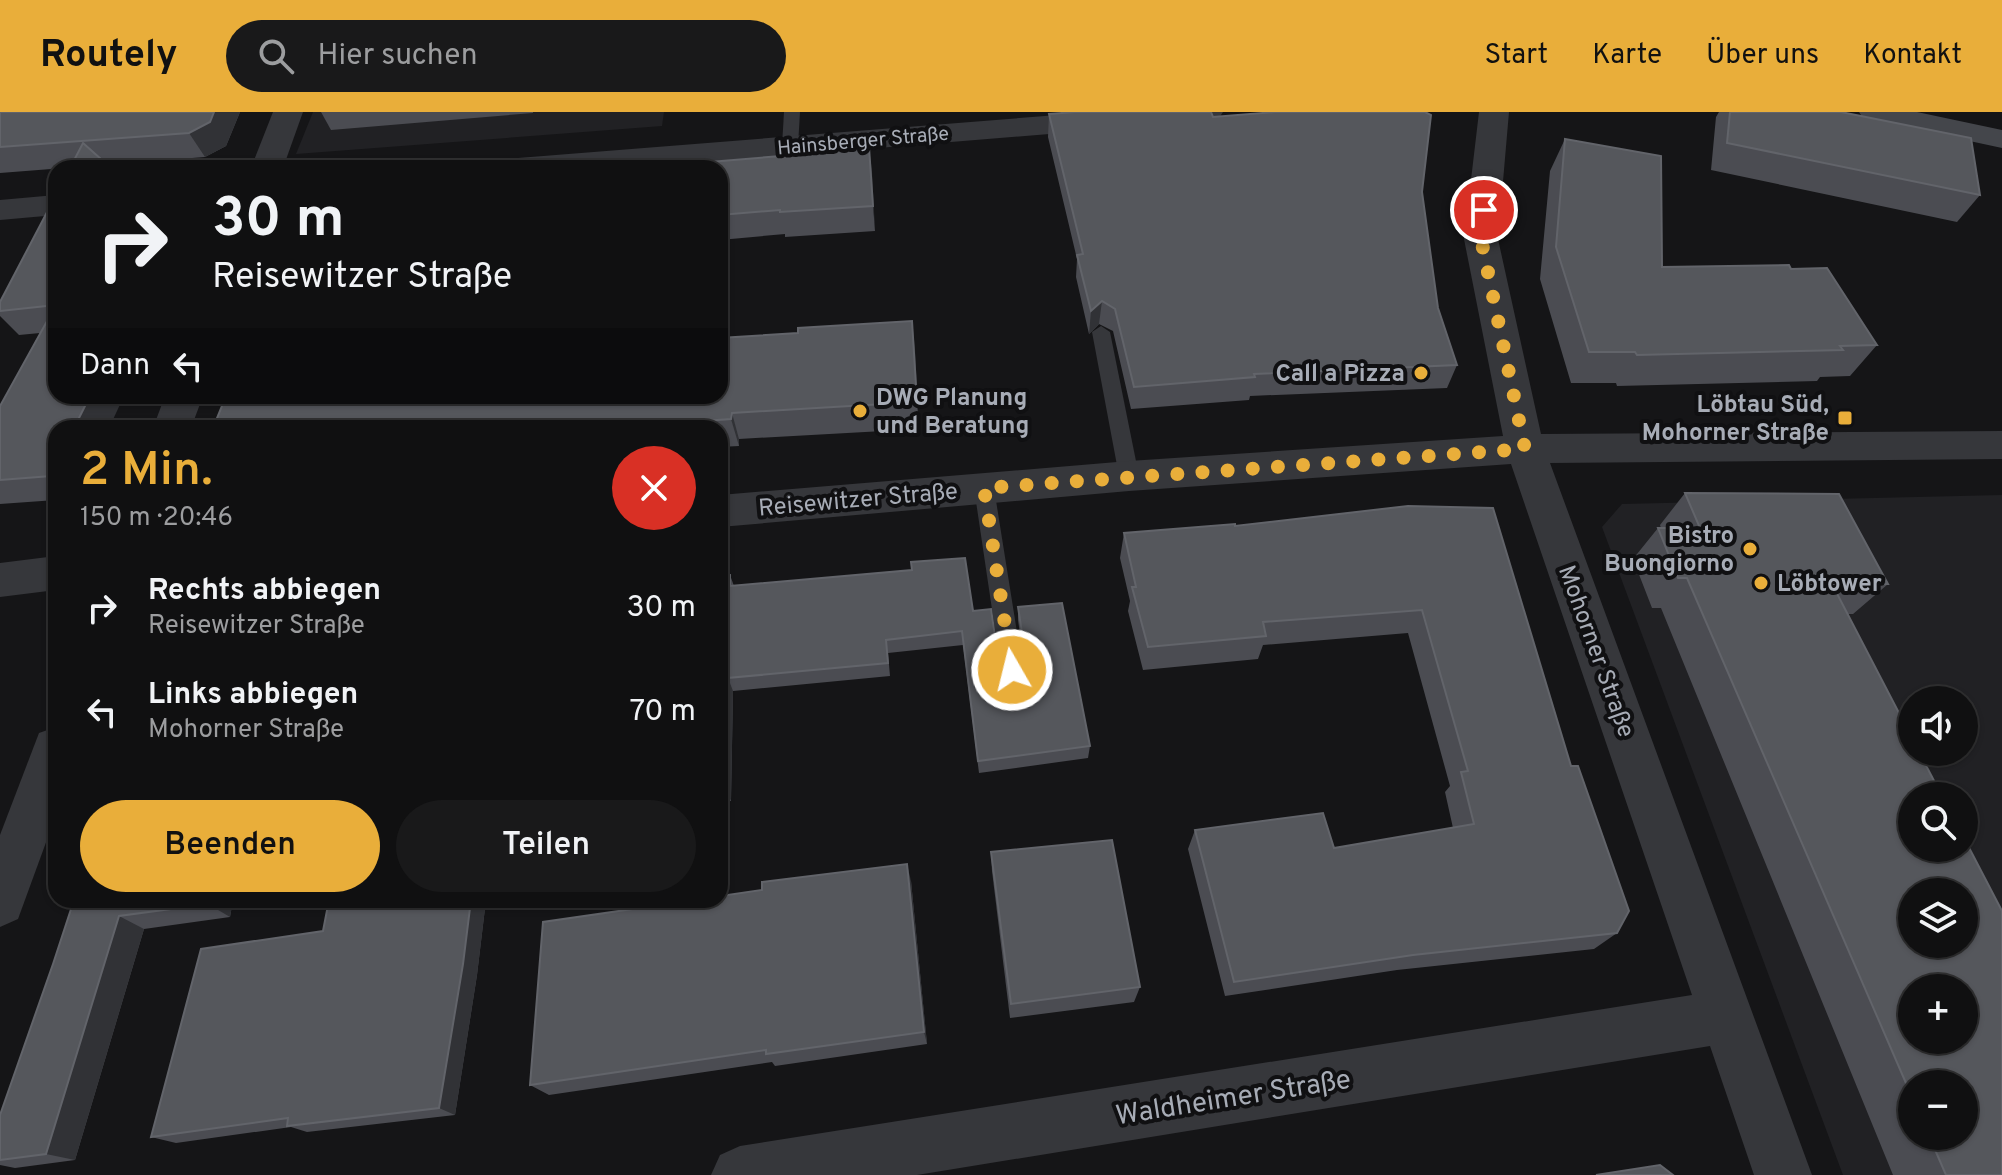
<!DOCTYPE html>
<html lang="de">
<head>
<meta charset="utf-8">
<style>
	:root { --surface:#101011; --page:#19191a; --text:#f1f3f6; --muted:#9c9d9f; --line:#303031; --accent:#e9ae3a }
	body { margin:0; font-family:Overpass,sans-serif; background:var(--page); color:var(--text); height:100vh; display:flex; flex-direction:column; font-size:30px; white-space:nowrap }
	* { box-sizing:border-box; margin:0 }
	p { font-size:26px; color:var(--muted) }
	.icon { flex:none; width:44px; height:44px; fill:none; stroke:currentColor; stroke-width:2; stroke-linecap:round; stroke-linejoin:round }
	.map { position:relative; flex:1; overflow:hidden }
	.drawer { position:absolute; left:48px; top:308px; width:680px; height:488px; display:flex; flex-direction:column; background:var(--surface); border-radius:24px; box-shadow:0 2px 6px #0004,0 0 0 2px var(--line) }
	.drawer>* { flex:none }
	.top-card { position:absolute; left:48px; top:48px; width:680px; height:244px; border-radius:24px; box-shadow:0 2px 6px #0004,0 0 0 2px var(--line); background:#101011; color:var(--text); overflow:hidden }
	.fabs { position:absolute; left:1898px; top:574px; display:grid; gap:16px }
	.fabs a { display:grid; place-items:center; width:80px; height:80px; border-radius:50%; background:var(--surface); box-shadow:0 2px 6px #0004,0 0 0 2px var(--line); font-size:40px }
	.pin { position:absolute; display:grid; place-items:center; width:68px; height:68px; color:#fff; margin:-34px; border:4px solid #fff; border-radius:50%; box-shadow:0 2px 8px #0007 }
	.me { position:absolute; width:88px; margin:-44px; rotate:352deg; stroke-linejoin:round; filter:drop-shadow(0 0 6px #0008) }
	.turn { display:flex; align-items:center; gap:28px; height:168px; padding:0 32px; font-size:36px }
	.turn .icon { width:104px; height:104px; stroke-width:2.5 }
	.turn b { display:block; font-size:56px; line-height:68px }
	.then { display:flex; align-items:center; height:76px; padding:0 32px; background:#0003; gap:16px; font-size:30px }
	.round { display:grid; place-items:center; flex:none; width:84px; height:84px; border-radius:42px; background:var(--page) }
	.headline { display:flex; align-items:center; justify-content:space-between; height:136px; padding:0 32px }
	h1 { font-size:48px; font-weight:600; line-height:60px; color:var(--accent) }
	.cta { display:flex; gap:16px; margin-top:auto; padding:16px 32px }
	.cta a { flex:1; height:92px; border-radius:48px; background:var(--accent); color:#111; font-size:32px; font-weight:600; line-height:92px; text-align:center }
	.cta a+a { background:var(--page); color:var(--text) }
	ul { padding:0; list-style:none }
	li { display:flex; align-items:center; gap:24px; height:104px; padding:0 32px }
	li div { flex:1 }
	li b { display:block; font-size:30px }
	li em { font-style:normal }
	header { display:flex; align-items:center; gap:48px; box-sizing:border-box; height:112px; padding:0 40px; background:var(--accent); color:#111 }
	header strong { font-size:38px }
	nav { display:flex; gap:44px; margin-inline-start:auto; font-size:28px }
	.search { width:560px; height:72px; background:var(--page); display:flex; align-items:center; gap:20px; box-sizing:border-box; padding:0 28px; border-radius:44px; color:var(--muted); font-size:30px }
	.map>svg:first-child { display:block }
	.built { fill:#212124; fill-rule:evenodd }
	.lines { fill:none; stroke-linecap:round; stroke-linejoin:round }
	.lane { fill:#36373b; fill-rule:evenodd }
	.street { fill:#36373b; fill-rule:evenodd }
	.secondary { fill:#44464b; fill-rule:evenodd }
	.wall { fill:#4b4c52; fill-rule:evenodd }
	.shaded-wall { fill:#313236 }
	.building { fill:#55575c; stroke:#62646a; stroke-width:2; fill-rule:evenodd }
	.route { stroke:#e9ae3a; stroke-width:14; stroke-dasharray:0 25.2 }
	.poi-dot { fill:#e9ae3a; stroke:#101012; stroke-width:3 }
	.labels { text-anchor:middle; stroke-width:8; stroke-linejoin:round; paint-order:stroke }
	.far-street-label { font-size:20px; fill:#a7acb6; stroke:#101012 }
	.poi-label { font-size:24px; font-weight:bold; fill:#a7acb6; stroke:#101012; text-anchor:end }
	.street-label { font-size:24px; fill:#a7acb6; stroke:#101012 }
	.near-street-label { font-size:28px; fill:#a7acb6; stroke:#101012 }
</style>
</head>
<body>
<header>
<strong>Routely</strong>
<div class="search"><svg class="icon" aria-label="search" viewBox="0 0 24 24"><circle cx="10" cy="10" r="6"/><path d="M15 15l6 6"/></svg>Hier suchen</div>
<nav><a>Start</a><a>Karte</a><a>Über uns</a><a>Kontakt</a></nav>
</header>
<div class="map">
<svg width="2002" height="1063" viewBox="0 0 2002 1063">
	<rect width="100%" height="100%" fill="#151517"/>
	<!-- built -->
	<g class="built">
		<path d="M313 0H664L662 14 296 42Z"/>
		<path d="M2002 383V1063H1843L1602 415 1622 392ZM1912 588H1964V640H1912ZM1912 684H1964V736H1912ZM1912 780H1964V832H1912ZM1912 876H1964V928H1912ZM1912 972H1964V1024H1912Z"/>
	</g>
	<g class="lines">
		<!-- lane -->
		<g class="lane">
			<path d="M784 0H800L798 34 790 39 782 34Z"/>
			<path d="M1101 214 1110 220 1139 364 1136 369H1122L1119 364 1092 220Z"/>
			<path d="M984 368 991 371 994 376 1023 558 1020 565 1012 568 1004 565 1001 558 974 376 977 371Z"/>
		</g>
		<!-- street -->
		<g class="street">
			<path d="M273 0H303L283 56H251Z"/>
			<path d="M1096 0H1223L1219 6 1208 9 634 56H502L507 49 518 46Z"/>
			<path d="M1479 0H1509L1498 127 1541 322 2002 319V347L1550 351 1812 1063H1754L1710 934 917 1063H711L720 1043 740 1034 1692 883 1511 352 1129 379 720 415V383L1129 349 1503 324 1464 127Z"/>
			<path d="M56 83V103L0 108V88Z"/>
			<path d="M165 284H203L191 316H153Z"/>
			<path d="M56 444V478L0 485V451Z"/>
			<path d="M56 615V703L18 807 0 815V723L39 621Z"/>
		</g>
		<!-- secondary -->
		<path class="secondary" d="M1859 0H1917L2002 18V36L1863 6Z"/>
	</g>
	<!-- wall -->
	<g class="wall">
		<path d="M0 0H240L226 34 205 45 0 61Z"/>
		<path d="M321 0H533V1L331 18Z"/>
		<path d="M1719 0H1841L1980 83 1957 110 1711 58 1716 5Z"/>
		<path d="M1049 2 1213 5 1422 80 1438 196 1457 253 1447 276 1250 284 1249 288 1131 297 1113 219 1099 212 1089 222 1076 165 1077 147 1048 25Z"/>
		<path d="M1565 27 1662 155 1791 157 1877 233 1850 264 1820 265 1817 269 1617 274 1616 271H1571L1540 167 1550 59Z"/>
		<path d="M869 35 875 119 785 125V122L720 128V56L781 44Z"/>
		<path d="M56 83V388L0 392V294L40 221 19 223 0 204V190Z"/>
		<path d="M912 209 919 317 739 327V334L720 335V316H213L798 221Z"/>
		<path d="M1685 381 1888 472 1853 502H1847L2002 1063H1893L1661 496H1652L1633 447 1658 416H1661L1660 413ZM1912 972 1964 1024H1912Z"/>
		<path d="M1408 394 1617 821 1594 837 1397 858 1225 884 1188 737 1195 718 1334 736 1453 716 1445 680 1450 674 1408 521 1263 533 1258 547 1143 558 1128 499 1130 489 1120 446 1124 421 1235 414Z"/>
		<path d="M730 463 734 474 973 499 1003 555 1013 558 1021 555 1024 550 1018 508V495L1090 634 1088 646 979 661 963 533 888 541 890 564 733 579 731 689 720 690V464Z"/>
		<path d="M991 740 1140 875 1134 890 1010 906 992 759Z"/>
		<path d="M911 769 927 932 775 954 772 950 549 983 530 973Z"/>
		<path d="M74 788H233L230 805 144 817 75 1048 15 1056 0 1053V1003L53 852Z"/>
		<path d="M329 788H486L477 863 455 1003 307 1020 291 1015 176 1031 151 1025 323 819Z"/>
	</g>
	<!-- shaded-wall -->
	<g class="shaded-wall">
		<path d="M214 0H240L226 34 205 45 189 21Z"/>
		<path d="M869 35 872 60 875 119 873 94Z"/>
		<path d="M1102 189 1099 212 1089 222 1091 199Z"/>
		<path d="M912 209 915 237 919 317 917 290Z"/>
		<path d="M90 284H124L109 316H74Z"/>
		<path d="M732 301 739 327V334L731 307Z"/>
		<path d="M56 354V369L51 364Z"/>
		<path d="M728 566 733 579 731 689 726 678Z"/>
		<path d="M907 752 911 769 927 932 924 920Z"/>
		<path d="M209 788H233L230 805 208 792Z"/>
		<path d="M471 788H486L477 863 455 1003 439 996Z"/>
		<path d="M119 804 144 817 75 1048 46 1042Z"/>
	</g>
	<!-- building -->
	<g class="building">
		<path d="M0 0H214L210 10 189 21 0 35Z"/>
		<path d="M1075 0H1211L1213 5 1275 0H1425L1431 3 1422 80 1438 196 1457 253 1254 262 1255 265 1134 275 1115 197 1102 189 1091 199 1077 143 1083 142 1049 2Z"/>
		<path d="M1730 0H1841L1971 26 1980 83 1727 31Z"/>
		<path d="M1565 27 1661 44 1662 155 1789 153 1791 157 1827 156 1877 233 1840 234 1843 238 1637 243 1635 240H1589L1556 135Z"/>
		<path d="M83 31 111 56H70Z"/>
		<path d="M869 35 873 94 780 100V98L720 103V56H636L781 44V41Z"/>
		<path d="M56 83V284H90L74 316H56V354L51 364 0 368V294L56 193 0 199V190Z"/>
		<path d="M912 209 917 290 732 301 731 307 605 316H213L226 284H720V226L798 221V216Z"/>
		<path d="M1685 381 1839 382 1888 472H1832L1912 626V640H1919L1942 684H1912V736H1964V726L2002 799V1063H1946L1929 1024H1964V972H1912V985L1687 466H1678L1658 416H1700ZM1912 780H1964V832H1912ZM1912 876H1964V928H1912Z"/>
		<path d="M1408 394 1493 396 1571 654H1578L1629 799 1617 821 1413 843 1234 870 1195 718 1323 701 1334 736 1474 712 1461 660 1468 659 1422 498 1263 510 1266 524 1148 535 1132 475H1136L1124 421 1235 412V414Z"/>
		<path d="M965 446 973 499 991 497 998 545 1003 555 1013 558 1021 555 1026 546 1018 495 1062 491 1090 634 978 649 962 519 886 528 888 551 728 566 726 678H720V464L730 463V474L912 458 911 450Z"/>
		<path d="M1112 728 1140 875 1011 892 991 740Z"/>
		<path d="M907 752 924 920 766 942V938L530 973 543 810 695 788H720V784L762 778V770Z"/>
		<path d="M74 788H209L208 792 119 804 46 1042 0 1048V1003L53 852Z"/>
		<path d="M329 788H471L463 852 439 996 287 1014 288 1006 151 1025 201 837 323 819Z"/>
		<path d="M1660 1053 1673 1063H1596Z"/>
	</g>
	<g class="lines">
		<!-- route -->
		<path class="route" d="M1012 558 984 376 1525 337 1481 127 1484 98"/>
	</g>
	<!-- markers -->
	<g class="poi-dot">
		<circle cx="1421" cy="261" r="8"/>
		<circle cx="860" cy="299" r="8"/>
		<rect x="1837" y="298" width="16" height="16" rx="4"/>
		<circle cx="1750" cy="437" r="8"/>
		<circle cx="1761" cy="471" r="8"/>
	</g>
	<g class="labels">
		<!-- far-street labels -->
		<g class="far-street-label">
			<text transform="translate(863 28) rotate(-5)" y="7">Hainsberger Straße</text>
		</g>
		<!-- poi labels -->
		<g class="poi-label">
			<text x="1405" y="269">Call a Pizza</text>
			<text x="876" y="293" text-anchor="start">DWG Planung<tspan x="876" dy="28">und Beratung</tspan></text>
			<text x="1829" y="300">Löbtau Süd,<tspan x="1829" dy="28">Mohorner Straße</tspan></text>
			<text x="1734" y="431">Bistro<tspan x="1734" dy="28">Buongiorno</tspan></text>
			<text x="1777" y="479" text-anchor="start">Löbtower</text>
		</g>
		<!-- street labels -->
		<g class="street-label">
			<text transform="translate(858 387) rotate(-5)" y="8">Reisewitzer Straße</text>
			<text transform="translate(1597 539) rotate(70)" y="8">Mohorner Straße</text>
		</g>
		<!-- near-street labels -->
		<g class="near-street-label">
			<text transform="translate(1233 984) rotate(-9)" y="10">Waldheimer Straße</text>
		</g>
	</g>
</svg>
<div class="fabs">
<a><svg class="icon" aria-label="sound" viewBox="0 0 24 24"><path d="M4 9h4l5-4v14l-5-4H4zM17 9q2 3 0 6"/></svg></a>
<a><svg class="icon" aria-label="search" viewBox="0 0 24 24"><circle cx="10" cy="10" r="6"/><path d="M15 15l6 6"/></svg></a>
<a><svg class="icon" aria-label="layers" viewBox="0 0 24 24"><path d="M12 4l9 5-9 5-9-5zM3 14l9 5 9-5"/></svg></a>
<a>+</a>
<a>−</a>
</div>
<div class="pin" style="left:1484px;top:98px;background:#d93025"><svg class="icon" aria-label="arrive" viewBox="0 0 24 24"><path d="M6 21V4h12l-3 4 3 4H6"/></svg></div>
<svg class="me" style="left:1012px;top:558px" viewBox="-20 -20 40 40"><circle r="17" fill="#e9ae3a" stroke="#fff" stroke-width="3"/><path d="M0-11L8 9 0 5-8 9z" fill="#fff"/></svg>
<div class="top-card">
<div class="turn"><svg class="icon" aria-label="right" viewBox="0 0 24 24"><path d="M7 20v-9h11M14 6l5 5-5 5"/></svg><div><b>30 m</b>Reisewitzer Straße</div></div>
<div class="then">Dann<svg class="icon" aria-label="left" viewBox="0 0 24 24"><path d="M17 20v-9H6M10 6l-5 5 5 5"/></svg></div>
</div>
<section class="drawer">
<div class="headline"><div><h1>2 Min.</h1><p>150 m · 20:46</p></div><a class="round" style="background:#d93025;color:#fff"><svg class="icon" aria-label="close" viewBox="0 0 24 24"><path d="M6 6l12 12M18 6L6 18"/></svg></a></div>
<ul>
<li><svg class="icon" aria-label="right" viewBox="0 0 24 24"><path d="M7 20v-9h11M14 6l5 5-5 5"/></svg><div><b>Rechts abbiegen</b><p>Reisewitzer Straße</p></div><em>30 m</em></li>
<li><svg class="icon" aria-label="left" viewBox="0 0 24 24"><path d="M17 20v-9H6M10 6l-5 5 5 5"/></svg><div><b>Links abbiegen</b><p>Mohorner Straße</p></div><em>70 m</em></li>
</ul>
<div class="cta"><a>Beenden</a><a>Teilen</a></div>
</section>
</div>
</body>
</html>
